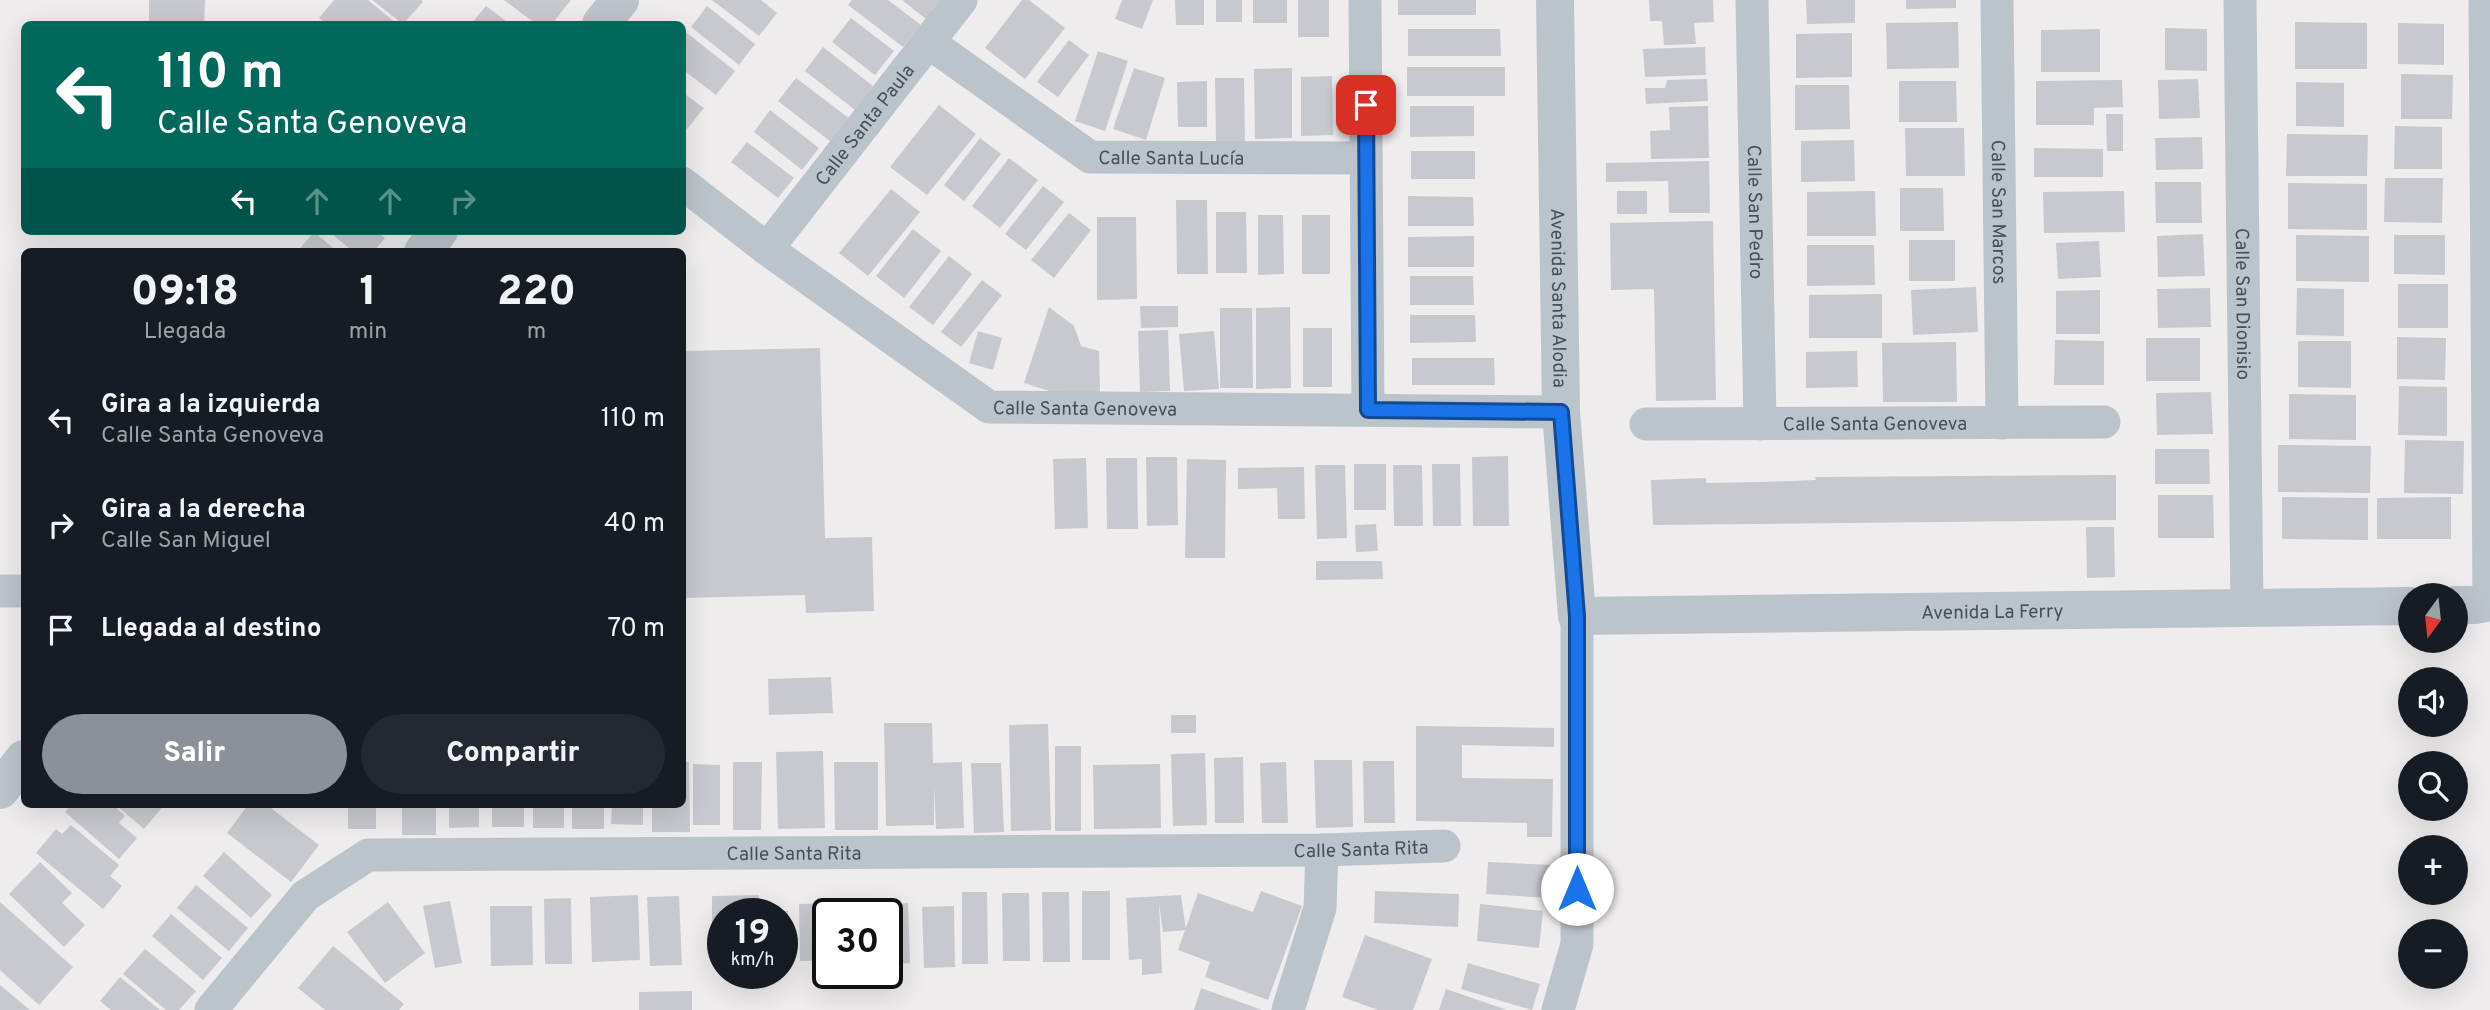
<!DOCTYPE html>
<html lang="es">
<head>
<meta charset="utf-8">
<style>
	:root { --surface:#171b24; --page:#242831; --text:#f1f3f6; --muted:#9ea1a6; --accent:#8c9099 }
	body { margin:0; font-family:Overpass,sans-serif; background:var(--page); color:var(--text); height:100vh; display:flex; flex-direction:column; font-size:26px; white-space:nowrap }
	* { box-sizing:border-box; margin:0 }
	p { font-size:23px; color:var(--muted) }
	.icon { flex:none; width:38px; height:38px; fill:none; stroke:currentColor; stroke-width:2; stroke-linecap:round; stroke-linejoin:round }
	.map { position:relative; flex:1; overflow:hidden }
	.sheet { position:absolute; left:21px; top:248px; width:665px; height:560px; display:flex; flex-direction:column; background:var(--surface); border-radius:10px; box-shadow:0 7px 28px #0002 }
	.sheet>* { flex:none }
	.top-card { position:absolute; left:21px; top:21px; width:665px; height:214px; border-radius:10px; box-shadow:0 7px 28px #0002; background:#00695c; color:#fff; overflow:hidden }
	.needle { width:46px; rotate:195deg }
	.buttons { position:absolute; left:2398px; top:583px; display:grid; gap:14px }
	.buttons a { display:grid; place-items:center; width:70px; height:70px; border-radius:50%; background:var(--surface); box-shadow:0 7px 28px #0002; font-size:35px }
	.speed { position:absolute; left:707px; top:898px; display:flex; gap:14px; font-size:35px; font-weight:700; text-align:center }
	.speed>* { display:grid; place-content:center; width:91px; height:91px; border-radius:50%; background:var(--surface); box-shadow:0 7px 28px #0002; line-height:1 }
	.speed small { font-size:18px; font-weight:400 }
	.speed .limit { border:4px solid #111; border-radius:10px; background:#fff; color:#111 }
	.pin { position:absolute; display:grid; place-items:center; width:60px; height:60px; color:#fff; margin:-30px; border-radius:14px; box-shadow:0 4px 10px #0006 }
	.me { position:absolute; width:77px; margin:-38px; rotate:0deg; stroke-linejoin:round; filter:drop-shadow(0 0 5px #0008) }
	.turn { display:flex; align-items:center; gap:24px; height:147px; padding:0 21px; font-size:32px }
	.turn .icon { width:91px; height:91px; stroke-width:2.5 }
	.turn b { display:block; font-size:49px; line-height:60px }
	.lanes { display:flex; align-items:center; height:66px; padding:0 21px; background:#0003; justify-content:center; gap:35px; direction:ltr }
	.lanes .off { opacity:.35 }
	.eta { display:flex; justify-content:space-evenly; align-items:center; height:119px; text-align:center }
	.eta b { font-size:42px; font-weight:800; line-height:49px }
	.primary-button { display:flex; gap:14px; margin-top:auto; padding:14px 21px }
	.primary-button a { flex:1; height:80px; border-radius:42px; background:var(--accent); color:#fff; font-size:28px; font-weight:800; line-height:80px; text-align:center }
	.primary-button a+a { background:var(--page); color:var(--text) }
	ul { padding:0; list-style:none }
	li { display:flex; align-items:center; gap:21px; height:105px; padding:0 21px }
	li div { flex:1 }
	li b { display:block; font-size:26px }
	li em { font-style:normal }
	.map>svg:first-child { display:block }
	.building { fill:#c7c9cf }
	.lines { fill:none; stroke-linecap:round; stroke-linejoin:round }
	.minor { stroke:#bcc4cb; stroke-width:33 }
	.tertiary { stroke:#bcc4cb; stroke-width:38 }
	.route-casing { stroke:#114b97; stroke-width:18 }
	.route { stroke:#1a73e8; stroke-width:12 }
	.labels { text-anchor:middle; stroke-width:7; stroke-linejoin:round; paint-order:stroke }
	.street-label { font-size:19px; fill:#465059; stroke:#fff }
</style>
</head>
<body>
<div class="map">
<svg width="2490" height="1010" viewBox="0 0 2490 1010">
	<rect width="100%" height="100%" fill="#efeced"/>
	<!-- building -->
	<g class="building">
		<path d="M149 0H205L204 24H149Z"/>
		<path d="M334 0H368L397 24H327L319 18Z"/>
		<path d="M372 0H421L423 2 403 24Z"/>
		<path d="M504 0H571L552 24H536Z"/>
		<path d="M712 0H761L777 13 759 36Z"/>
		<path d="M852 0H888L921 25 903 47 848 5Z"/>
		<path d="M902 0H941L926 19Z"/>
		<path d="M1022 0H1029L1065 28 1025 79 985 48Z"/>
		<path d="M1122 0H1153L1142 29 1115 19Z"/>
		<path d="M1175 0H1204V25H1176Z"/>
		<rect x="1216" y="0" width="26" height="22"/>
		<rect x="1253" y="0" width="34" height="23"/>
		<rect x="1298" y="0" width="31" height="37"/>
		<rect x="1398" y="0" width="78" height="15"/>
		<path d="M1649 0H1713L1714 22 1694 23 1696 44 1664 45 1662 21H1650Z"/>
		<path d="M1806 0H1855V23L1807 24Z"/>
		<path d="M1906 0H1956V8L1906 9Z"/>
		<path d="M486 6 510 24H471Z"/>
		<path d="M707 6 755 44 739 65 691 27Z"/>
		<path d="M851 18 894 51 875 75 832 42Z"/>
		<path d="M1958 22 1959 68 1887 69 1886 23Z"/>
		<path d="M2295 22 2367 23V69H2295Z"/>
		<path d="M2398 23 2444 24V65L2398 64Z"/>
		<path d="M2165 28 2207 29V71L2165 70Z"/>
		<path d="M1408 29H1500L1501 56H1408Z"/>
		<path d="M2100 29V72H2041V30Z"/>
		<path d="M687 33 735 71 716 95 682 69V38Z"/>
		<path d="M1852 33V77L1796 78V34Z"/>
		<path d="M1069 40 1089 55 1058 97 1037 82Z"/>
		<path d="M823 47 873 86 855 110 805 71Z"/>
		<path d="M1705 47 1706 75 1645 77 1643 49Z"/>
		<path d="M1098 51 1128 61 1105 131 1075 121Z"/>
		<rect x="1407" y="67" width="98" height="29"/>
		<path d="M1134 68 1165 78 1146 140 1113 129Z"/>
		<path d="M1292 68V138L1255 139 1254 69Z"/>
		<path d="M2401 74 2453 75 2452 119H2401Z"/>
		<path d="M1332 76 1333 135 1301 136V77Z"/>
		<path d="M796 78 850 119 831 142 778 101Z"/>
		<path d="M1215 78H1244L1245 142H1216Z"/>
		<path d="M1707 79 1708 101 1646 104 1645 88H1665L1667 80Z"/>
		<path d="M2198 79 2200 118 2159 119 2158 80Z"/>
		<path d="M2122 80 2123 107 2094 108V125H2036V81Z"/>
		<path d="M1207 81V127H1178L1177 82Z"/>
		<path d="M1899 81H1956L1957 122H1899Z"/>
		<path d="M2296 82 2344 83V127L2296 126Z"/>
		<path d="M1795 85H1849L1850 129 1795 130Z"/>
		<path d="M682 92 704 108 687 129 682 125Z"/>
		<path d="M939 105 976 134 927 195 890 167Z"/>
		<path d="M1410 106H1474V136L1410 137Z"/>
		<path d="M1708 106 1709 158 1651 159 1650 131 1670 130 1669 107Z"/>
		<path d="M770 110 819 148 802 170 754 132Z"/>
		<path d="M2106 114H2123V151H2107Z"/>
		<path d="M2395 126 2442 127V169H2394Z"/>
		<path d="M1905 128H1964L1965 176H1906Z"/>
		<path d="M2287 134 2368 135 2367 176H2286Z"/>
		<path d="M2202 137 2203 169 2156 170 2155 138Z"/>
		<path d="M980 138 1001 154 964 201 944 185Z"/>
		<path d="M1854 140 1855 181 1801 182V141Z"/>
		<path d="M747 142 794 178 778 198 731 162Z"/>
		<path d="M2034 148 2103 149V177H2034Z"/>
		<rect x="1411" y="151" width="64" height="28"/>
		<path d="M1009 158 1038 180 1000 228 972 206Z"/>
		<path d="M1709 161 1710 213H1669L1668 181 1606 182V163Z"/>
		<path d="M2385 178H2443L2442 223 2384 222Z"/>
		<path d="M2155 182H2201L2202 223H2156Z"/>
		<path d="M2288 183 2367 184V230L2288 229Z"/>
		<path d="M1043 186 1064 202 1026 250 1005 234Z"/>
		<path d="M1900 188H1943L1944 231H1900Z"/>
		<path d="M891 189 920 212 868 276 839 253Z"/>
		<rect x="1617" y="191" width="30" height="23"/>
		<path d="M1875 191 1876 236H1807V192Z"/>
		<path d="M2124 191 2125 232 2044 233 2043 192Z"/>
		<path d="M1408 196 1473 197 1474 226H1408Z"/>
		<path d="M1176 200H1207L1208 274H1177Z"/>
		<path d="M1216 212H1246L1247 273H1216Z"/>
		<path d="M1069 213 1091 230 1054 278 1031 260Z"/>
		<path d="M1258 215H1283L1284 274 1258 275Z"/>
		<rect x="1302" y="215" width="28" height="59"/>
		<path d="M1097 217H1136L1137 299 1097 300Z"/>
		<path d="M1713 221 1716 400 1656 401 1654 289 1611 290 1610 223Z"/>
		<path d="M913 229 941 251 904 298 876 276Z"/>
		<path d="M328 231H376L385 238 373 252H354Z"/>
		<path d="M314 232 338 252H297Z"/>
		<path d="M2203 234 2205 276 2158 277 2157 236Z"/>
		<path d="M2296 235 2369 236V282L2296 281Z"/>
		<path d="M2394 235H2445V275L2394 274Z"/>
		<path d="M1474 236V267H1408V237Z"/>
		<rect x="1909" y="240" width="46" height="41"/>
		<path d="M2099 241 2101 277 2058 279 2056 243Z"/>
		<path d="M1807 245H1874L1875 285 1807 286Z"/>
		<path d="M949 256 972 274 933 325 909 307Z"/>
		<path d="M1410 276H1473L1474 305H1410Z"/>
		<path d="M982 280 1002 295 961 347 941 332Z"/>
		<rect x="2398" y="284" width="50" height="44"/>
		<path d="M1976 287 1978 332 1913 335 1911 290Z"/>
		<path d="M2210 288 2211 327 2158 328 2157 289Z"/>
		<path d="M2297 288 2344 289V336L2296 335Z"/>
		<path d="M2100 290V334H2056V291Z"/>
		<path d="M1882 294V338H1809V295Z"/>
		<path d="M1140 306H1178V327L1141 328Z"/>
		<path d="M1049 307 1074 326 1081 346 1099 351 1100 392 1056 393 1024 383Z"/>
		<path d="M1290 307 1291 388 1256 389V308Z"/>
		<path d="M1220 308H1252L1253 388H1220Z"/>
		<path d="M1410 315H1475L1476 342 1410 343Z"/>
		<rect x="1303" y="328" width="29" height="59"/>
		<path d="M1168 330 1170 391 1140 392 1138 331Z"/>
		<path d="M978 331 1002 338 993 370 969 363Z"/>
		<path d="M1214 331 1219 389 1184 391 1179 334Z"/>
		<path d="M2397 337 2446 338 2445 380 2397 379Z"/>
		<rect x="2146" y="338" width="54" height="43"/>
		<path d="M2055 340 2104 341V385H2054Z"/>
		<path d="M2298 341H2351V388L2298 387Z"/>
		<path d="M1956 342 1957 402H1883L1882 343Z"/>
		<path d="M820 348 825 538 872 537 874 611 806 613 805 595 682 598V351Z"/>
		<path d="M1857 351 1858 387 1806 388V352Z"/>
		<path d="M1412 358H1494L1495 385H1412Z"/>
		<path d="M2399 386 2447 387V436L2398 435Z"/>
		<path d="M2211 392 2213 434 2157 435 2156 393Z"/>
		<path d="M2289 394 2356 395V440L2289 439Z"/>
		<path d="M2405 440 2464 441 2463 494 2404 493Z"/>
		<path d="M2278 445 2371 446 2370 493 2278 492Z"/>
		<path d="M2155 449H2209L2210 484H2155Z"/>
		<path d="M1508 456 1509 526H1473L1472 457Z"/>
		<path d="M1146 457H1177L1178 525 1147 526Z"/>
		<path d="M1086 458 1088 528 1055 529 1053 459Z"/>
		<path d="M1106 458H1137L1138 529H1107Z"/>
		<path d="M1187 459 1226 460 1225 558H1185Z"/>
		<rect x="1354" y="464" width="32" height="46"/>
		<path d="M1432 464H1460L1461 526H1433Z"/>
		<path d="M1315 465H1345L1347 538 1317 539Z"/>
		<path d="M1393 465H1422L1423 526H1394Z"/>
		<path d="M1304 467 1305 519H1278L1277 488 1238 489V468Z"/>
		<path d="M2116 475V520L1653 525 1651 480 1706 478V483L1761 482 1816 480 1815 477Z"/>
		<path d="M2158 495H2213L2214 538H2158Z"/>
		<path d="M2282 497 2368 498V540L2282 539Z"/>
		<path d="M2451 497V539H2377V498Z"/>
		<path d="M1376 524 1378 551 1356 552 1355 525Z"/>
		<path d="M2086 527H2114L2115 577 2087 578Z"/>
		<path d="M1316 561H1382L1383 579 1316 580Z"/>
		<path d="M831 677 833 713 769 715 768 679Z"/>
		<rect x="1171" y="715" width="25" height="18"/>
		<path d="M884 723H932L933 763 962 762 964 828 936 829 934 785V825L886 826Z"/>
		<path d="M1048 724 1051 830 1011 831 1009 725Z"/>
		<path d="M1416 726 1554 728V747L1462 745V778L1553 779 1552 837H1527V823L1416 821Z"/>
		<rect x="1055" y="746" width="26" height="85"/>
		<path d="M823 751 825 828 778 829 776 752Z"/>
		<path d="M1205 753 1207 825 1173 826 1171 754Z"/>
		<path d="M1243 757 1244 823H1215L1214 758Z"/>
		<path d="M1314 760H1352L1353 827 1316 828Z"/>
		<path d="M1363 761H1394L1395 823H1364Z"/>
		<path d="M682 762H689L690 832H652V805H682Z"/>
		<path d="M733 762H762L761 830H733Z"/>
		<path d="M834 762H878V830H835Z"/>
		<path d="M1286 762 1288 823H1262L1260 763Z"/>
		<path d="M971 763H1001L1004 832 974 833Z"/>
		<path d="M693 764 720 765V825H693Z"/>
		<path d="M1160 764 1161 828 1094 829 1093 765Z"/>
		<path d="M71 805H113L125 816 119 823 137 838 119 859 65 812Z"/>
		<path d="M116 805H164L144 829Z"/>
		<path d="M248 805H267L319 845 291 882 227 833Z"/>
		<rect x="348" y="805" width="28" height="24"/>
		<rect x="402" y="805" width="34" height="30"/>
		<path d="M449 805H479V827L449 828Z"/>
		<rect x="492" y="805" width="32" height="22"/>
		<rect x="533" y="805" width="31" height="23"/>
		<rect x="572" y="805" width="32" height="24"/>
		<path d="M612 805H643V825L611 824Z"/>
		<path d="M71 825 119 865 110 876 122 886 103 909 36 853 56 829 62 834Z"/>
		<path d="M224 852 272 895 251 918 203 876Z"/>
		<path d="M40 862 72 893 62 903 85 925 64 947 9 894Z"/>
		<path d="M1488 862 1553 865 1550 898 1486 894Z"/>
		<path d="M196 885 248 928 229 951 177 908Z"/>
		<rect x="1082" y="891" width="28" height="69"/>
		<path d="M1261 891 1302 906 1268 1000 1205 977 1210 962 1178 950 1198 893 1253 912Z"/>
		<path d="M1375 891 1459 894 1458 927 1374 923Z"/>
		<path d="M962 892H987L988 964H962Z"/>
		<path d="M1042 892H1069L1070 962H1043Z"/>
		<path d="M1002 893H1029L1030 961H1003Z"/>
		<path d="M638 895 640 960 592 962 590 897Z"/>
		<path d="M759 895V914H723V961H712V896Z"/>
		<path d="M1181 895 1186 930 1163 932 1159 903 1162 973 1142 975V959L1129 960 1126 898Z"/>
		<path d="M679 896 682 965 650 966 647 897Z"/>
		<path d="M571 898 572 964H545L544 899Z"/>
		<path d="M450 901 462 963 435 968 423 906Z"/>
		<path d="M0 902 73 967 39 1005 0 970Z"/>
		<path d="M388 902 425 953 385 983 347 932Z"/>
		<rect x="843" y="902" width="27" height="12"/>
		<path d="M832 903V914H828V961H800L799 904Z"/>
		<path d="M908 903 910 963 887 964V914H881V905Z"/>
		<path d="M1480 904 1543 911 1539 948 1477 941Z"/>
		<path d="M490 906H532L533 965 491 966Z"/>
		<path d="M954 906 955 967 924 968 922 907Z"/>
		<path d="M782 911H788L789 959H782Z"/>
		<path d="M171 914 222 958 203 980 152 936Z"/>
		<path d="M1365 935 1432 959 1413 1010H1378L1342 997Z"/>
		<path d="M333 946 404 1004 399 1010H325L298 988Z"/>
		<path d="M145 949 196 991 179 1010H166L123 974Z"/>
		<path d="M1468 963 1540 984 1532 1010 1461 989Z"/>
		<path d="M120 977 160 1010H111L100 1001Z"/>
		<path d="M0 985 30 1010H0Z"/>
		<path d="M1201 988 1262 1010H1194Z"/>
		<path d="M1446 989 1507 1010H1439Z"/>
		<path d="M692 991V1010H639V992Z"/>
	</g>
	<g class="lines">
		<!-- minor -->
		<g class="minor">
			<path d="M1365 0 1368 409"/>
			<path id="s1" d="M1752 0 1760 424"/>
			<path id="s2" d="M1997 0 2002 423"/>
			<path id="s3" d="M2240 0 2247 607"/>
			<path d="M2485 0 2489 602"/>
			<path id="s4" d="M928 42 1090 157 1366 158"/>
			<path id="s5" d="M682 183 767 249 989 407 1561 412"/>
			<path id="s6" d="M767 249 961 0"/>
			<path id="s7" d="M1646 424 2104 422"/>
			<path d="M0 591H24"/>
			<path id="s8" d="M211 1010 305 896 368 855 1322 850 1444 846"/>
			<path d="M1288 1010 1320 908 1322 850"/>
			<path d="M1558 1010 1577 944V616"/>
		</g>
		<!-- tertiary -->
		<g class="tertiary">
			<path id="s9" d="M1555 0 1561 412 1577 616 2410 606"/>
			<path d="M601 24 620 0"/>
			<path d="M423 252 439 231"/>
			<path d="M2455 605H2476L2490 602"/>
			<path d="M0 790 24 759"/>
		</g>
	</g>
	<g class="lines">
		<defs>
			<path id="route" d="M1366 105 1368 410 1561 412 1577 616V889"/>
		</defs>
		<!-- route casing -->
		<use href="#route" class="route-casing"/>
		<!-- route -->
		<use href="#route" class="route"/>
	</g>
	<g class="labels">
		<!-- street labels -->
		<g class="street-label">
			<text dy="7" stroke="none"><textPath href="#s6" startOffset="158">Calle Santa Paula</textPath></text>
			<text dy="7" stroke="none"><textPath href="#s4" startOffset="280">Calle Santa Lucía</textPath></text>
			<text dy="7" stroke="none"><textPath href="#s1" startOffset="212">Calle San Pedro</textPath></text>
			<text dy="7" stroke="none"><textPath href="#s2" startOffset="212">Calle San Marcos</textPath></text>
			<text dy="7" stroke="none"><textPath href="#s9" startOffset="298">Avenida Santa Alodia</textPath></text>
			<text dy="7" stroke="none"><textPath href="#s3" startOffset="304">Calle San Dionisio</textPath></text>
			<text dy="7" stroke="none"><textPath href="#s5" startOffset="476">Calle Santa Genoveva</textPath></text>
			<text dy="7" stroke="none"><textPath href="#s7" startOffset="229">Calle Santa Genoveva</textPath></text>
			<text dy="7" stroke="none"><textPath href="#s9" startOffset="1032">Avenida La Ferry</textPath></text>
			<text dy="7" stroke="none"><textPath href="#s8" startOffset="1216">Calle Santa Rita</textPath></text>
			<text dy="7" stroke="none"><textPath href="#s8" startOffset="649">Calle Santa Rita</textPath></text>
		</g>
	</g>
</svg>
<div class="buttons">
<a><svg class="needle" viewBox="-14 -14 28 28"><path d="M0-13l5 13h-10z" fill="#e53935"/><path d="M0 13l5-13h-10z" fill="#9ea1a6"/></svg></a>
<a><svg class="icon" aria-label="sound" viewBox="0 0 24 24"><path d="M4 9h4l5-4v14l-5-4H4zM17 9q2 3 0 6"/></svg></a>
<a><svg class="icon" aria-label="search" viewBox="0 0 24 24"><circle cx="10" cy="10" r="6"/><path d="M15 15l6 6"/></svg></a>
<a>+</a>
<a>−</a>
</div>
<div class="speed"><div>19<small>km/h</small></div><div class="limit">30</div></div>
<div class="pin" style="left:1366px;top:105px;background:#d93025"><svg class="icon" aria-label="arrive" viewBox="0 0 24 24"><path d="M6 21V4h12l-3 4 3 4H6"/></svg></div>
<svg class="me" style="left:1577px;top:889px" viewBox="-20 -20 40 40"><circle r="19" fill="#fff"/><path d="M0-13L10 11 0 6-10 11z" fill="#1a73e8"/></svg>
<div class="top-card">
<div class="turn"><svg class="icon" aria-label="left" viewBox="0 0 24 24"><path d="M17 20v-9H6M10 6l-5 5 5 5"/></svg><div><b>110 m</b>Calle Santa Genoveva</div></div>
<div class="lanes"><svg class="icon" aria-label="left" viewBox="0 0 24 24"><path d="M17 20v-9H6M10 6l-5 5 5 5"/></svg><svg class="icon off" aria-label="ahead" viewBox="0 0 24 24"><path d="M12 20V5M6 11l6-6 6 6"/></svg><svg class="icon off" aria-label="ahead" viewBox="0 0 24 24"><path d="M12 20V5M6 11l6-6 6 6"/></svg><svg class="icon off" aria-label="right" viewBox="0 0 24 24"><path d="M7 20v-9h11M14 6l5 5-5 5"/></svg></div>
</div>
<section class="sheet">
<div class="eta">
<div><b>09:18</b><p>Llegada</p></div>
<div><b>1</b><p>min</p></div>
<div><b>220</b><p>m</p></div>
</div>
<ul>
<li><svg class="icon" aria-label="left" viewBox="0 0 24 24"><path d="M17 20v-9H6M10 6l-5 5 5 5"/></svg><div><b>Gira a la izquierda</b><p>Calle Santa Genoveva</p></div><em>110 m</em></li>
<li><svg class="icon" aria-label="right" viewBox="0 0 24 24"><path d="M7 20v-9h11M14 6l5 5-5 5"/></svg><div><b>Gira a la derecha</b><p>Calle San Miguel</p></div><em>40 m</em></li>
<li><svg class="icon" aria-label="arrive" viewBox="0 0 24 24"><path d="M6 21V4h12l-3 4 3 4H6"/></svg><div><b>Llegada al destino</b></div><em>70 m</em></li>
</ul>
<div class="primary-button"><a>Salir</a><a>Compartir</a></div>
</section>
</div>
</body>
</html>
